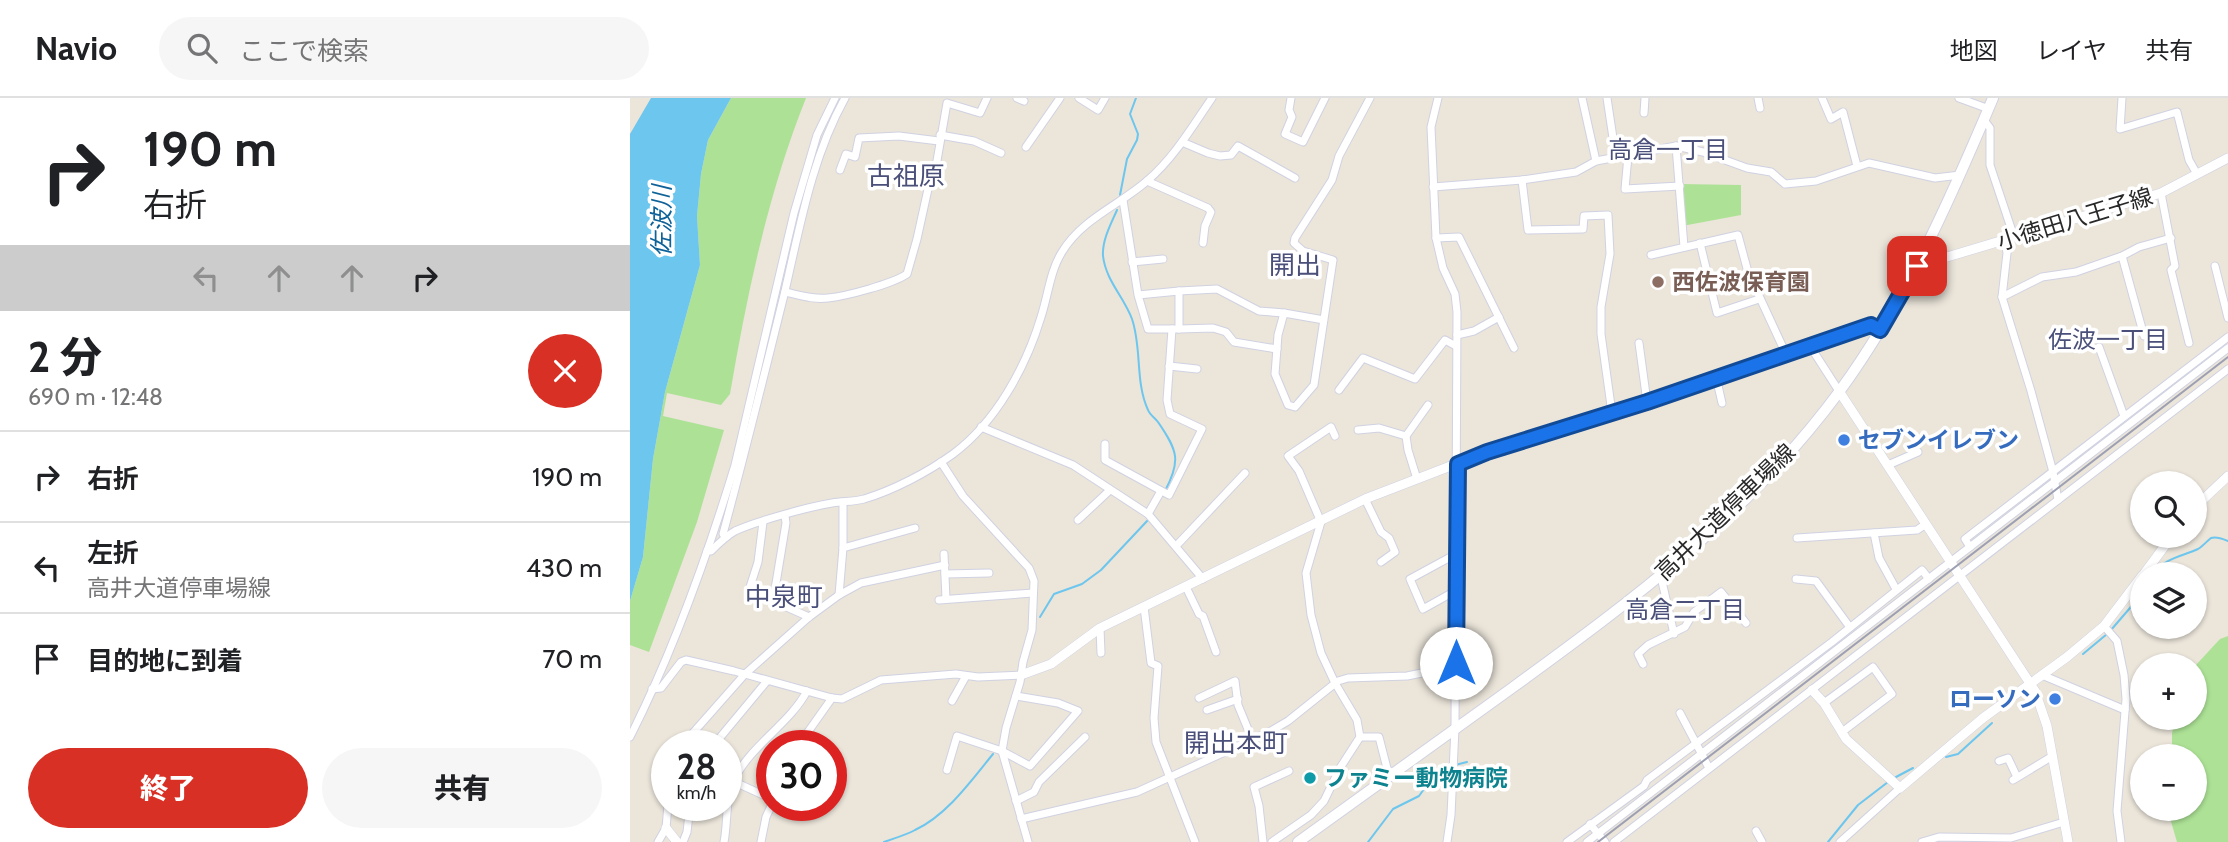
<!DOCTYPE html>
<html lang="ja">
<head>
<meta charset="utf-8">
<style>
	:root { --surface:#fff; --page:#f6f6f6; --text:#202124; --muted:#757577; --line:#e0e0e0; --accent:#d93025 }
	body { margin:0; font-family:Cabin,"Noto Sans JP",sans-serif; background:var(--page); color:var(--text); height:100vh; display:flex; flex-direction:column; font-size:26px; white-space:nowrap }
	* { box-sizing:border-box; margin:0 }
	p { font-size:23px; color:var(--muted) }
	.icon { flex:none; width:38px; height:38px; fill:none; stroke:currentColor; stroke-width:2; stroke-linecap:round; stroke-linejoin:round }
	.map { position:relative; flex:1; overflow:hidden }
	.drawer { display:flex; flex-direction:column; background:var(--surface); width:630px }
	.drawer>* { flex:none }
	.guide { background:#fff; color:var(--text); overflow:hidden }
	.controls { position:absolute; left:1500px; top:373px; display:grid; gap:14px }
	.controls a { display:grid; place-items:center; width:77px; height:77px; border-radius:50%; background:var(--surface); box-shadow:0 2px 5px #0004; font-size:35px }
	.speed { position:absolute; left:21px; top:632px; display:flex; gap:14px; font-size:35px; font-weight:700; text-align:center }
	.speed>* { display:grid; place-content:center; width:91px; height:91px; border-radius:50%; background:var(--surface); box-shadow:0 2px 5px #0004; line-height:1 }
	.speed small { font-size:18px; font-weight:400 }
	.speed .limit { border:10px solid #d22; background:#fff; color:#111 }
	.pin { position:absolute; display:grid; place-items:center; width:60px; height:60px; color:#fff; margin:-30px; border-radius:14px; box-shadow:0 4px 10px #0006 }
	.me { position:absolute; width:77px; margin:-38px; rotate:0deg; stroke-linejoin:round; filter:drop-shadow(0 0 5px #0008) }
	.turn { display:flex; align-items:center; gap:24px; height:147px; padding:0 28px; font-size:32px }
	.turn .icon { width:91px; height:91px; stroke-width:2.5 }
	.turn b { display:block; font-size:49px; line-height:60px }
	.lanes { display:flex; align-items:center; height:66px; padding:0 28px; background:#0003; justify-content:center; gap:35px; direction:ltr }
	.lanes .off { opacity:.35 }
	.round { display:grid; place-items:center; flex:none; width:74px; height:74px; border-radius:37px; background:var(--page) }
	.overview { display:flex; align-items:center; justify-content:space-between; height:119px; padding:0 28px }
	h1 { font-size:42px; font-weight:800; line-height:52px }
	.primary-button { display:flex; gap:14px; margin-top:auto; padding:14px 28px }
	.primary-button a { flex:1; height:80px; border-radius:42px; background:var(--accent); color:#fff; font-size:28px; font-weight:800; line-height:80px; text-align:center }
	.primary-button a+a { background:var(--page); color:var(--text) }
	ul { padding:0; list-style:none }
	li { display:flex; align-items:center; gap:21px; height:91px; padding:0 28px; border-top:2px solid var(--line) }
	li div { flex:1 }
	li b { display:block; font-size:26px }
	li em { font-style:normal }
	header { display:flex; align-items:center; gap:42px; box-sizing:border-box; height:98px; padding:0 35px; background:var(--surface); border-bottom:2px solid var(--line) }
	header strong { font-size:33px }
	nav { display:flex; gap:38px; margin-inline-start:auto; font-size:24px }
	.search { width:490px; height:63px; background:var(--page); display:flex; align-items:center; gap:18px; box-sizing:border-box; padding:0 24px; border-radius:38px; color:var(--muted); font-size:26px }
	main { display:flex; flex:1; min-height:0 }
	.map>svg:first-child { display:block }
	.green { fill:#ade296 }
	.water { fill:#6dc6ee }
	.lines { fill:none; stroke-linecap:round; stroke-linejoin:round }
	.stream { stroke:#6dc6ee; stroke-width:2 }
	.minor-casing { stroke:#d0d2e2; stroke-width:9 }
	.tertiary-casing { stroke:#d0d2e2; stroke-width:10 }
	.secondary-casing { stroke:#d0d2e2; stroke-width:12 }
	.minor { stroke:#fff; stroke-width:7 }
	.tertiary { stroke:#fff; stroke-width:9 }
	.secondary { stroke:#fff; stroke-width:10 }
	.rail { stroke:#9da0b3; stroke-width:2 }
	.route-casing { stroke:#114b97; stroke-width:18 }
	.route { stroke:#1a73e8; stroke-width:12 }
	.education-dot { fill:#8d6e63; stroke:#fff; stroke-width:2.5 }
	.shop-dot { fill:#3f7fe0; stroke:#fff; stroke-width:2.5 }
	.culture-dot { fill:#0f9aa8; stroke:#fff; stroke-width:2.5 }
	.labels { text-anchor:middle; stroke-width:7; stroke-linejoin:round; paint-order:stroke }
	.street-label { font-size:23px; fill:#292929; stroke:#fff }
	.education-label { font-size:23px; font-weight:bold; fill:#785e54; stroke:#fff; text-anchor:start }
	.shop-label { font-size:23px; font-weight:bold; fill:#366cbe; stroke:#fff; text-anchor:start }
	.culture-label { font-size:23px; font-weight:bold; fill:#0d838f; stroke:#fff; text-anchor:start }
	.neighbourhood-label { font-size:24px; fill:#4a5079; stroke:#fff }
	.water-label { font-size:24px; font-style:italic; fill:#0e6298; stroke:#fff }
	.quarter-label { font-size:26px; fill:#4a5079; stroke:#fff }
</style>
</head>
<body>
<header>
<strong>Navio</strong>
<div class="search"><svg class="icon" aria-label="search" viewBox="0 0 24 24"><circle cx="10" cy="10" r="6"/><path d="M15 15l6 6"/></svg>ここで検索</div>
<nav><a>地図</a><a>レイヤ</a><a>共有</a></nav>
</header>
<main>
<section class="drawer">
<div class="guide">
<div class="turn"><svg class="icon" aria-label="right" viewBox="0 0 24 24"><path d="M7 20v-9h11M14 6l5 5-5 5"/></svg><div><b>190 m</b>右折</div></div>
<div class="lanes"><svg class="icon off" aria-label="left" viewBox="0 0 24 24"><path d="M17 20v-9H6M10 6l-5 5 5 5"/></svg><svg class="icon off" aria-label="ahead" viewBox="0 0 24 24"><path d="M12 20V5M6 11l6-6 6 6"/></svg><svg class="icon off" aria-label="ahead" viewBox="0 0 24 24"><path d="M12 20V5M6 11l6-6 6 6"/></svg><svg class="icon" aria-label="right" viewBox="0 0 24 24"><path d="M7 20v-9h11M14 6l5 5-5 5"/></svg></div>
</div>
<div class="overview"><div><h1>2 分</h1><p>690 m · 12:48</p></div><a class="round" style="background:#d93025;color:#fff"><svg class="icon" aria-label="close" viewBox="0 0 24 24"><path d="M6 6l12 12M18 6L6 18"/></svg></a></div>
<ul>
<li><svg class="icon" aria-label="right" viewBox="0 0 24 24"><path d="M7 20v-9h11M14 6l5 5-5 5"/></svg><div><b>右折</b></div><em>190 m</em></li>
<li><svg class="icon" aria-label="left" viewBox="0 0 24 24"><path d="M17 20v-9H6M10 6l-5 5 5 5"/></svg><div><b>左折</b><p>高井大道停車場線</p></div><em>430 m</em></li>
<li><svg class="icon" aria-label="arrive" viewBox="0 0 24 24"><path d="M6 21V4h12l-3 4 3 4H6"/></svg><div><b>目的地に到着</b></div><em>70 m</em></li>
</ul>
<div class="primary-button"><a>終了</a><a>共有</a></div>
</section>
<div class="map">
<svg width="1598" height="744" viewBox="0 0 1598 744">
	<rect width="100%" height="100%" fill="#ebe5da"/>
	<!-- green -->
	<g class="green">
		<path d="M101 0H176C138 95 117 196 100 296L91 307 37 295 33 318 94 332 67 424 19 554 0 547V503L13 459 23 361 35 294 70 167 67 118 71 76 78 42Z"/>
		<path d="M1050 86 1111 87V117L1052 128Z"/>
		<path d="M1598 538V744H1547L1540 720V711L1564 710V658H1542V635L1546 620H1564L1565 568 1590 541Z"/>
	</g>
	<!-- water -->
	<path class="water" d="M21 0H101L78 42 71 76 67 118 70 167 35 294 23 361 13 459 0 503V36Z"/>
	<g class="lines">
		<!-- stream -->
		<g class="stream">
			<path d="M490 97 497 61 507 42 508 36 500 16 506 0"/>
			<path d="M487 112C481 126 472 142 473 158 476 183 494 199 502 221 512 250 505 284 518 312 520 317 525 320 528 324 548 353 551 363 535 393"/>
			<path d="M1524 476C1534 460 1553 458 1568 451 1573 448 1577 443 1581 440 1587 438 1593 441 1598 443"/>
			<path d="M410 519 424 496 452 486 471 472 518 422"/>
			<path d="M1481 532 1512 496"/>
			<path d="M1453 556 1477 536"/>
			<path d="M1316 659 1328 656 1362 625"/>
			<path d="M825 667 837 664"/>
			<path d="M1266 679 1283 670"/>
			<path d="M254 744C265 740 276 737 285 732 317 717 341 683 363 656"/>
			<path d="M738 744 763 711 789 698 807 673 819 667"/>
			<path d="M1198 744 1228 707 1258 684"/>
		</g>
		<defs>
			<g id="minor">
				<path d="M387 0 394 3"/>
				<path d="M449 0 468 12 475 0"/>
				<path d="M661 0 659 12 662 19 655 36 673 44 695 0"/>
				<path d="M808 0 801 29 806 140 813 170 825 196 827 214 825 630 821 717 817 744"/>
				<path d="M952 0 966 63"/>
				<path d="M977 0 986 60"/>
				<path d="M1128 0 1130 10"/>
				<path d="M1192 0 1201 21 1213 14 1227 68"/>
				<path d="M1329 0 1359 11"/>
				<path d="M1492 0 1490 31 1547 14 1559 62 1567 76"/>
				<path d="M1014 15 1015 0"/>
				<path d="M1354 22 1360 30V67L1384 139"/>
				<path d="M310 37 344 43 371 55"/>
				<path d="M552 44 578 55 590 58 601 57 608 48 665 80"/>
				<path d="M1046 48 1054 149"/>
				<path d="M396 49 430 0"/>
				<path d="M998 58 995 91 1050 88"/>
				<path d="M210 72 216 56 225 59 229 40 269 38 309 43"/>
				<path d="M245 76 300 82"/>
				<path d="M892 82 898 132 953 131 954 118 978 117 980 156 971 209V236L982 315"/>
				<path d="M517 83 578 110 581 114 575 128 573 145"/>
				<path d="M803 89 892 82 946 74 966 63 1046 48 1073 54 1117 70 1141 74 1155 86 1186 83 1239 65 1305 80 1330 77"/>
				<path d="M1531 95 1545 168 1541 172 1559 245"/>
				<path d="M493 102 508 197 518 231H549V193L508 197"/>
				<path d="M806 140 829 139 884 250"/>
				<path d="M1375 142 1377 155 1372 199 1401 293 1423 374 1428 402"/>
				<path d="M1070 145 1087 215 1129 201"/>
				<path d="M1021 157 1108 137 1118 174 1156 256"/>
				<path d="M1492 158 1514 238"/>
				<path d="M502 164 533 161"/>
				<path d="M1585 168 1598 220"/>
				<path d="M549 193 587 191 629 213 654 215"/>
				<path d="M155 194C169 197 183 202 198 200 217 198 262 186 277 176L287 141 300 82 304 80 317 5 350 15 357 0"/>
				<path d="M1372 199 1412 179 1446 174 1492 158 1509 149 1541 140"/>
				<path d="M694 222 654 215 648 237 645 276 658 307 665 309 684 287 703 162 673 153 664 145 665 140 702 82 709 58 740 0"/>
				<path d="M549 231 583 230 596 234 604 244 647 251"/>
				<path d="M827 237 844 233 869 219"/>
				<path d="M1009 245 1017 304"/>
				<path d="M1180 248 1209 293"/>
				<path d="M1469 249 1494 318"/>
				<path d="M539 268 567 271"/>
				<path d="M1086 279 1092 305"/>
				<path d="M709 292 733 260 785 281 815 242 826 248"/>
				<path d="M351 329 443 367 518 416 573 481"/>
				<path d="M728 332 749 330 776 338"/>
				<path d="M475 346V362L539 397 572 331 540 316 537 302 542 231"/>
				<path d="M311 364 333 398 399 470 404 483 402 532 393 564 390 584 376 630 372 653 398 744"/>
				<path d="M1258 367 1288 354"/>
				<path d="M787 381 778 352 776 338 798 307"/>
				<path d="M735 401 751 434 759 440 765 454 751 464"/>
				<path d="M518 416 531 393"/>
				<path d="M155 418 156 425 143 503 179 519"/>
				<path d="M448 422 480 392"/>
				<path d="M1244 435 1249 460 1266 491"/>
				<path d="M96 439 93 436C115 355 135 274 155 193 170 128 182 59 215 0"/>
				<path d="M1167 440 1287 432 1296 426"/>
				<path d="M547 447 615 375"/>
				<path d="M1340 449 1335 441 1598 239"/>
				<path d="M213 450 285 430"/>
				<path d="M77 453H81C88 446 96 438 105 433 127 423 178 409 202 405 213 403 223 404 234 401 264 392 298 374 323 356 366 324 396 269 411 219 418 198 420 173 432 154 452 121 488 108 517 83 544 60 562 29 582 0"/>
				<path d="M314 456 316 501"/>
				<path d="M826 456 780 481 793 511 827 492"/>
				<path d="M315 476 359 475"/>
				<path d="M1031 479 1044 536"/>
				<path d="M1166 481 1186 483 1219 528"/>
				<path d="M556 489 569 516 573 518 586 554"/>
				<path d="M119 492 128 464 133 424"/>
				<path d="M209 497 213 450V405"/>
				<path d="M309 502 403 495"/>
				<path d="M514 509 521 565 528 568 524 620 526 644 565 744"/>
				<path d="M1474 528 1487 543 1494 577 1496 601 1487 713 1491 744"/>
				<path d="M470 530 471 555"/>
				<path d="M1013 566 1008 556 1018 547 1055 529 1064 514 1091 494 1116 525"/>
				<path d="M1412 577 1495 612"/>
				<path d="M22 591 31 590 51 564 56 562 104 573 202 600 212 601 251 582 326 576 348 579 391 577"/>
				<path d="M569 600 605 583 608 607 622 641"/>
				<path d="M322 603 336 578"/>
				<path d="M1194 605 1243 569 1262 596 1212 634"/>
				<path d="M577 612 608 601"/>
				<path d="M1050 615 1079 670"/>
				<path d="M0 639C44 552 77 459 105 367L164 115 187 37 205 0"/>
				<path d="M730 639H749L759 678"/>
				<path d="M57 648 62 636 115 576 179 519 209 497 231 485 315 467"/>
				<path d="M83 648 137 583"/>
				<path d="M168 648 202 600"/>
				<path d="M1369 663 1378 660 1387 679"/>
				<path d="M317 672 327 638 372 653 400 668 448 613 428 605 386 598"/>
				<path d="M96 680 142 701"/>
				<path d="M1383 682 1421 659"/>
				<path d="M386 703 404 694 409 684 455 639"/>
				<path d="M391 721 507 694 641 633 658 623 708 583 718 580 777 578 807 572 817 576 826 583"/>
				<path d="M960 726 975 744"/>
				<path d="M1126 733 1132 744"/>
				<path d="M28 744 36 730 38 707"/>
				<path d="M53 744 57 734 60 707"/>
				<path d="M94 744C98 724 95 703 103 684 119 648 159 627 177 593"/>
				<path d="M131 744 136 719 142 706"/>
				<path d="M633 744 629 708 624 689 659 673"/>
				<path d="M642 744 681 717 694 703 710 670 730 639 727 622 705 585 691 555 681 517 676 475 691 424 669 373 658 358 701 329 705 338"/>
				<path d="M937 744 1014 688 1017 682 1202 544 1292 472 1299 481"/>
				<path d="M957 744 1598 250"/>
				<path d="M984 744 1598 271"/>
				<path d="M1210 744 1270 690"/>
				<path d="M1292 744 1309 739 1381 740 1434 724"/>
			</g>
			<g id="tertiary">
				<path d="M1287 168 1531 95 1598 60"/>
				<path d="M1209 293 1405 593 1417 628 1438 744"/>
				<path d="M1564 410 1598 378"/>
				<path d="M1514 476 1542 438"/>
				<path d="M391 577 421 566 470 530 735 401 857 354 1017 304 1241 227 1249 232"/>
				<path d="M1182 592 1194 605 1216 641 1270 690 1353 620 1437 559 1474 528 1512 478"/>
				<path d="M36 730 47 744"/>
			</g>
			<path id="secondary" d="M668 744C739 693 810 641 882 590 1003 502 1119 416 1209 294 1275 204 1320 102 1363 0"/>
		</defs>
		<!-- minor casing -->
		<use href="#minor" class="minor-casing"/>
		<!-- tertiary casing -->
		<use href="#tertiary" class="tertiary-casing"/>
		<!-- secondary casing -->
		<use href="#secondary" class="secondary-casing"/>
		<!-- minor -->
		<use href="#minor" class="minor"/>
		<!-- tertiary -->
		<use href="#tertiary" class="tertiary"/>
		<!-- secondary -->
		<use href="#secondary" class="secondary"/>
		<!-- rail -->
		<path class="rail" d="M968 744 1598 259"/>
	</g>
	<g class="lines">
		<defs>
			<path id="route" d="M826 565 828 366 857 354 1017 304 1241 227 1250 232 1287 168"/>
		</defs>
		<!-- route casing -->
		<use href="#route" class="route-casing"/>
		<!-- route -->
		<use href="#route" class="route"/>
	</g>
	<!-- markers -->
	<circle class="education-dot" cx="1028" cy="184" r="7"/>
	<g class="shop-dot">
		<circle cx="1214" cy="342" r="7"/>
		<circle cx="1425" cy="601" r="7"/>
	</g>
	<circle class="culture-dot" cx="680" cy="680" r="7"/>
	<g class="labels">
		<!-- street labels -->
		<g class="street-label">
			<text transform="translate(1445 121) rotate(-17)" y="8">小徳田八王子線</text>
			<text transform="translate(1095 414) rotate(-44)" y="8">高井大道停車場線</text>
		</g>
		<!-- education labels -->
		<g class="education-label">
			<text x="1042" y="192">西佐波保育園</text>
		</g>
		<!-- shop labels -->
		<g class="shop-label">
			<text x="1228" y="350">セブンイレブン</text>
			<text x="1411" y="609" text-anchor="end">ローソン</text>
		</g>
		<!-- culture labels -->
		<g class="culture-label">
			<text x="694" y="688">ファミー動物病院</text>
		</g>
		<!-- neighbourhood labels -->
		<g class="neighbourhood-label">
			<text x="1038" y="60">高倉一丁目</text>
			<text x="1478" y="250">佐波一丁目</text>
			<text x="1055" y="520">高倉二丁目</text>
		</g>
		<!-- water labels -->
		<g class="water-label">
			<text transform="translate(32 123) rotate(-90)" y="8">佐波川</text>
		</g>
		<!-- quarter labels -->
		<g class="quarter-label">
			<text x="276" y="87">古祖原</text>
			<text x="665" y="176">開出</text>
			<text x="154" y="508">中泉町</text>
			<text x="606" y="654">開出本町</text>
		</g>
	</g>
</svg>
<div class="controls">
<a><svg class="icon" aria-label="search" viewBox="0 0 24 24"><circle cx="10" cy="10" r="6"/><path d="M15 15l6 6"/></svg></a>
<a><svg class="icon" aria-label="layers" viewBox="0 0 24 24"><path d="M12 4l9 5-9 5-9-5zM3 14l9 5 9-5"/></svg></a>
<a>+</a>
<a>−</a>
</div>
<div class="speed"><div>28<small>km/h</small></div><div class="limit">30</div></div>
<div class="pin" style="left:1287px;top:168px;background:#d93025"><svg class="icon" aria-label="arrive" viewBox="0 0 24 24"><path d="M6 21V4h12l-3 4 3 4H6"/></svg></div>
<svg class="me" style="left:826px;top:565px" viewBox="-20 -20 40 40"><circle r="19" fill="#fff"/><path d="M0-13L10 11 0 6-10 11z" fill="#1a73e8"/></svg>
</div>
</main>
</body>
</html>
